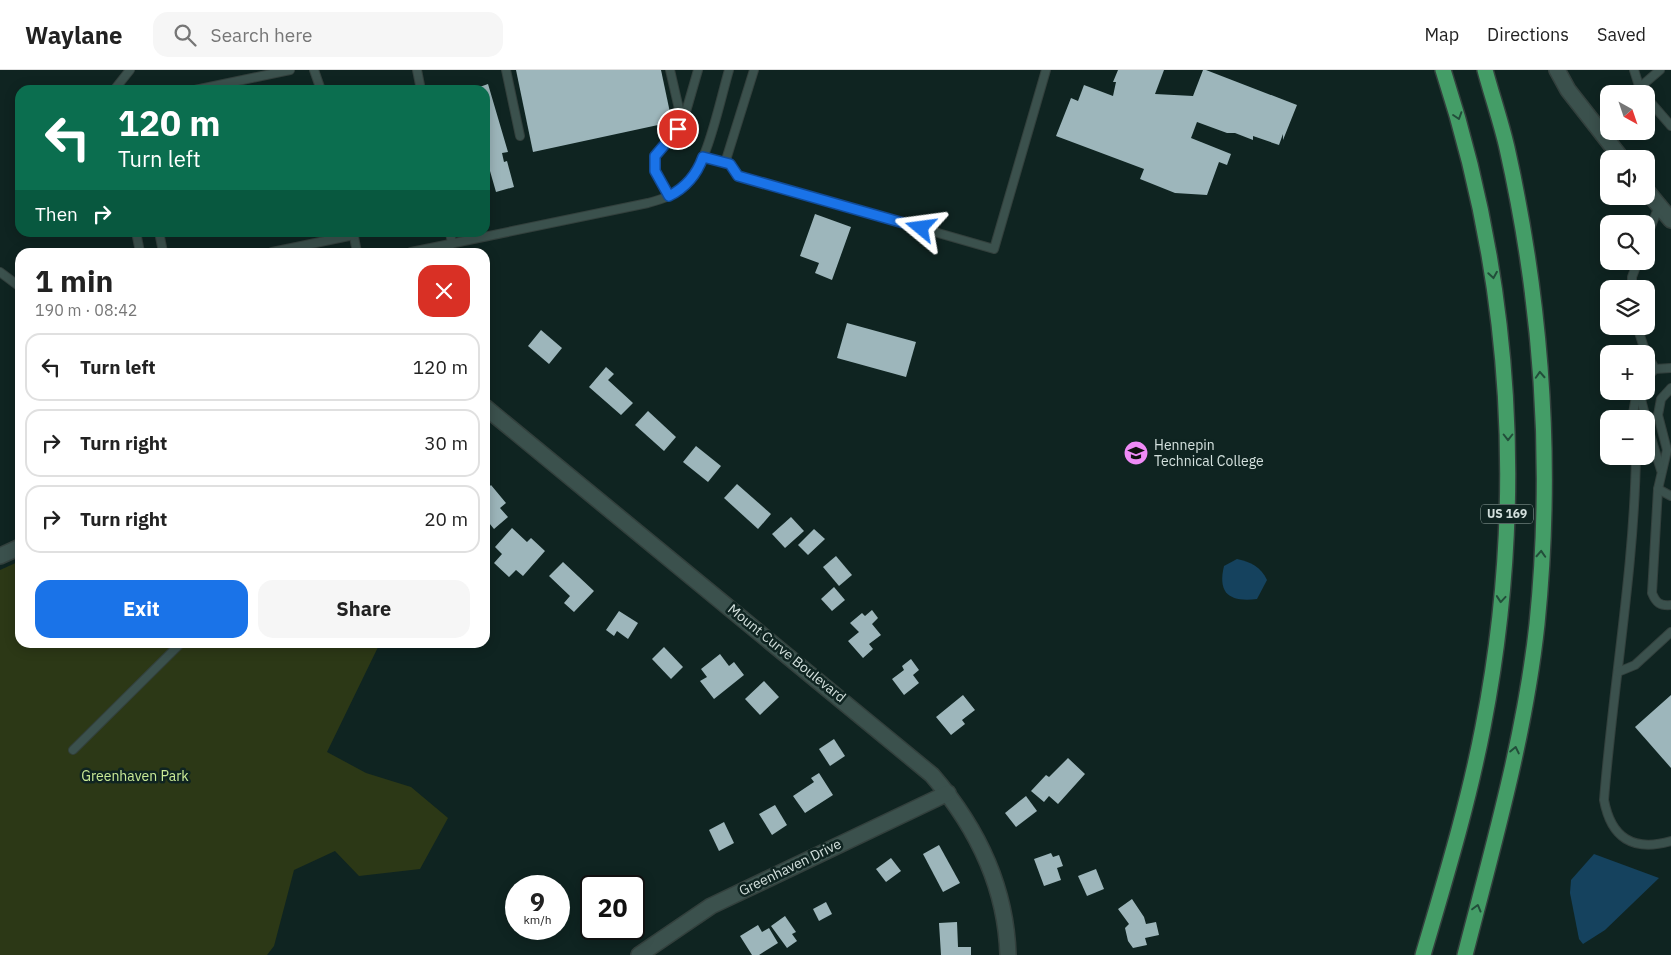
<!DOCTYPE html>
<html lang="en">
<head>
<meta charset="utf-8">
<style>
	:root { --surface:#fff; --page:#f6f6f6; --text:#222; --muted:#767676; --line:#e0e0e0; --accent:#1a73e8 }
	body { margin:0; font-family:"IBM Plex Sans",sans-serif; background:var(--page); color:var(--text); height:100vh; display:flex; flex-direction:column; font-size:19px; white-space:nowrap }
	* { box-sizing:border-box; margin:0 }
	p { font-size:16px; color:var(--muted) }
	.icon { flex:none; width:28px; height:28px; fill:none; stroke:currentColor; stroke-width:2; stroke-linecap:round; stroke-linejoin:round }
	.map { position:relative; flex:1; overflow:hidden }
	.details { position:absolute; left:15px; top:178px; width:475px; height:400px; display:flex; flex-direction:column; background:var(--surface); border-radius:15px; box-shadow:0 2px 12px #0003 }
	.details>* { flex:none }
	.hud { position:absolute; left:15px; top:15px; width:475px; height:152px; border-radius:15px; box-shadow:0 2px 12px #0003; background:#0b6e4f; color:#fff; overflow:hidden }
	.needle { width:32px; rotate:140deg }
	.buttons { position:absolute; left:1600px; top:15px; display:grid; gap:10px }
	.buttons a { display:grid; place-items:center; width:55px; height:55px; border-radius:10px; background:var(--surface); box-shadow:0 2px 12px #0003; font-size:25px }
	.speed { position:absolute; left:505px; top:805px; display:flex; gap:10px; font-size:25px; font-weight:700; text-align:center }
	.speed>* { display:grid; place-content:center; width:65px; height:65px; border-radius:50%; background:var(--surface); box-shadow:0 2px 12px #0003; line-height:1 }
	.speed small { font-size:12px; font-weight:400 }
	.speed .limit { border:2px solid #111; border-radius:8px; background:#fff; color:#111 }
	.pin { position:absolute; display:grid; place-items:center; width:42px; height:42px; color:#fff; margin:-21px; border:2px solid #fff; border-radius:50%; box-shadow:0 1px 5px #0007 }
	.me { position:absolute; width:55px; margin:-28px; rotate:286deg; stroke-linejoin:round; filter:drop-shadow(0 0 4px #0008) }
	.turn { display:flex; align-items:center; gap:18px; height:105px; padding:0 20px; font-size:22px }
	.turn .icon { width:65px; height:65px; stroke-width:2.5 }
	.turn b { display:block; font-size:35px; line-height:42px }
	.then { display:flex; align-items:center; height:48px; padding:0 20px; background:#0003; gap:10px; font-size:19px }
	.round { display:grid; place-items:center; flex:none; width:52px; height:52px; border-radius:15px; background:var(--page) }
	.head { display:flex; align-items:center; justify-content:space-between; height:85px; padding:0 20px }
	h1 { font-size:30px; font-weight:700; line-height:38px }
	.button { display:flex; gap:10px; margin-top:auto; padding:10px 20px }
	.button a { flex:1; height:58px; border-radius:15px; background:var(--accent); color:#fff; font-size:20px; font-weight:700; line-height:58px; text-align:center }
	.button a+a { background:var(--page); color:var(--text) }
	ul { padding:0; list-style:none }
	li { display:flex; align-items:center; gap:15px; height:68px; margin:0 10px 8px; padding:0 10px; border:2px solid var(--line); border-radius:15px }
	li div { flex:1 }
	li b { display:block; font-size:19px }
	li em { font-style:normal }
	header { display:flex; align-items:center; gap:30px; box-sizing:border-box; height:70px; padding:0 25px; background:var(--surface); border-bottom:1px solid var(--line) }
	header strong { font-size:24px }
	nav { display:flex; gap:28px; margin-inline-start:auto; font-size:18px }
	.search { width:350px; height:45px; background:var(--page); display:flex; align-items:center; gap:12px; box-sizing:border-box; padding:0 18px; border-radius:15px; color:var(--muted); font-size:19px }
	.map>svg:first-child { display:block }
	.green { fill:#2c3816 }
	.water { fill:#15425e }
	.building { fill:#9db6bb }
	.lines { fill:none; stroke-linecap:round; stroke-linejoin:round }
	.service-casing { stroke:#33403d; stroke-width:10 }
	.minor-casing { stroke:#33403d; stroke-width:18 }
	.tertiary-casing { stroke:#33403d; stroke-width:18 }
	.motorway-casing { stroke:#33403d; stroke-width:18 }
	.service { stroke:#3b514d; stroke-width:8 }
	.minor { stroke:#3b514d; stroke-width:15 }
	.tertiary { stroke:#3b514d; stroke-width:15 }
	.motorway { stroke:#449d67; stroke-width:15 }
	.oneway { stroke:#224e3a }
	.route-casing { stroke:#114b97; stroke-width:12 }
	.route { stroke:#1a73e8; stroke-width:9 }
	.labels { text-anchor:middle; stroke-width:5; stroke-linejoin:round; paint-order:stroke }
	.shield { fill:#0f2421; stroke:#98a8a5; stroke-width:1 }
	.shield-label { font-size:12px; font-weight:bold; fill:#d3e0dd }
	.poi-label { font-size:14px; fill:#d3e0dd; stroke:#0f2421; text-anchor:start }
	.street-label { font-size:14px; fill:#d3e0dd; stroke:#0f2421 }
	.park-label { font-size:14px; fill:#caea96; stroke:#0f2421 }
</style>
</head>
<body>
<header>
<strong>Waylane</strong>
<div class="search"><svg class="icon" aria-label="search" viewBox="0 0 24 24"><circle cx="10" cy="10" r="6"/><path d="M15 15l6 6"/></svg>Search here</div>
<nav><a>Map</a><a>Directions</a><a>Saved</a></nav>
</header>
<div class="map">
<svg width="1671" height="885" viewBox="0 0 1671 885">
	<rect width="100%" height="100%" fill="#0f2421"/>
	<!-- green -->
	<path class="green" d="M20 491V572L380 573 327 682 366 703 411 717 448 748 420 799 359 806 335 781 294 800 274 876 267 885H0V500Z"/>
	<!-- water -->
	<g class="water">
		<path d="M1237 489C1251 492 1261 497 1267 510L1257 529C1231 532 1217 525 1224 496Z"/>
		<path d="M1594 784 1659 808 1605 860 1583 874 1579 869 1570 823 1571 810Z"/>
	</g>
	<!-- building -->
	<g class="building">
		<path d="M516 0H661L672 52 533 82Z"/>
		<path d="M1118 0H1164L1155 24 1193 26 1203 0H1206L1297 35 1283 70V64L1279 75 1253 66V70L1235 63H1227L1197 52 1191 68 1231 84 1227 95 1219 92 1207 125 1175 123 1140 109 1144 99 1056 66 1071 28 1078 31 1084 15 1113 26 1116 12H1113Z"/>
		<path d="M488 14 508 82 502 83 504 92 507 91 514 117 496 122 490 101 485 102V20H471Z"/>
		<path d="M815 144 851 157 832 210 815 203 819 193 800 186Z"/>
		<path d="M847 253 916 272 906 307 837 288Z"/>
		<path d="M541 260 562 278 549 294 528 276Z"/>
		<path d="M606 297 614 304 608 310 633 333 621 345 589 317Z"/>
		<path d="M648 341 676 367 664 381 635 355Z"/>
		<path d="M696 376 721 396 708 412 683 392Z"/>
		<path d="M737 414 771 444 758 459 724 428Z"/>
		<path d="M491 415 506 433 500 438 508 447 494 459 485 448V421Z"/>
		<path d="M791 447 804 461 785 478 772 464Z"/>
		<path d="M512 458 527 472 531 468 545 481 523 506 516 500 509 507 494 493 502 484 495 477Z"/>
		<path d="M814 459 825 469 808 485 798 475Z"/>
		<path d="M836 486 852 505 839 516 823 497Z"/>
		<path d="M563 492 594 521 574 542 564 533 570 526 549 506Z"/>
		<path d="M834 517 845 530 832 541 821 529Z"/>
		<path d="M872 540 878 548 872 554 881 565 869 574 873 579 863 588 848 571 859 562 850 553 862 543 865 546Z"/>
		<path d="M619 541 638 553 628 569 617 561 614 566 606 560Z"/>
		<path d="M664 577 683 597 671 609 652 589Z"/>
		<path d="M720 584 729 596 734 592 744 605 714 629 700 611 707 607 701 599Z"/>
		<path d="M911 589 919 600 913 605 919 613 904 625 892 609 904 600 902 596Z"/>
		<path d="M764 611 779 627 760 645 745 629Z"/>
		<path d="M963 625 975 640 962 650 965 654 951 665 936 647Z"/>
		<path d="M1671 625V698L1635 657Z"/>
		<path d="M834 669 845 686 830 696 819 679Z"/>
		<path d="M1068 688 1085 704 1058 734 1049 726 1044 732 1031 721 1046 705 1049 707Z"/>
		<path d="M819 703 833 725 805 743 793 726 814 712 811 708Z"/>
		<path d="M1026 726 1037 741 1016 757 1005 743Z"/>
		<path d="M775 735 787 755 772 765 759 744Z"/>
		<path d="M724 752 734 773 719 781 709 760Z"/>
		<path d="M939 775 960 813 943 822 923 784Z"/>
		<path d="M1051 783 1053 787 1059 785 1063 796 1057 798 1061 810 1044 816 1034 789Z"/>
		<path d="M891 788 901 801 886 812 876 799Z"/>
		<path d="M1096 799 1104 819 1087 826 1078 806Z"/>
		<path d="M1132 829 1144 847 1146 854 1156 852 1159 865 1145 868 1147 875 1133 878 1128 871 1125 858 1129 854 1118 839Z"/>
		<path d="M826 832 832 844 819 851 813 839Z"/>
		<path d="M785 846 796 862 792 864 797 871 787 878 771 856Z"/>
		<path d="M957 852 958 877H971V885H941L939 853Z"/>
		<path d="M758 855 762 862 769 858 778 873 759 885H752L740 866Z"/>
	</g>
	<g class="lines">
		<defs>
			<g id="service">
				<path d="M314 0 321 20"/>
				<path d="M417 0 421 20"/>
				<path d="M506 0 520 66"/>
				<path d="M670 0 682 52"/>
				<path d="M1634 0 1640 19"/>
				<path d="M1639 18 1660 0"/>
				<path d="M114 20 130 0"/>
				<path d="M195 20 290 0"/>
				<path d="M1646 27 1671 56"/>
				<path d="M703 87 730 94 739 106 994 179 1046 0"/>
				<path d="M725 93 754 0"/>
				<path d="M669 126 655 101V86L678 59 685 45 698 0"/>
				<path d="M136 162 140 182"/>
				<path d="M159 162 163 182"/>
				<path d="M353 162 357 182"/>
				<path d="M450 162 452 174"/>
				<path d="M1646 169 1659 136"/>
				<path d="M272 182 354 165"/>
				<path d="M411 182 648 133C662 129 676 125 686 115 708 94 720 30 729 0"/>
				<path d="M0 202 20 217"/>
				<path d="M1632 219V207L1638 191"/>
				<path d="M1637 256 1645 281 1655 299"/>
				<path d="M1646 308 1655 299 1671 298"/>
				<path d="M1671 318 1661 329 1658 345 1667 380 1658 419 1652 523C1656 533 1660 536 1671 535"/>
				<path d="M1639 321 1646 349"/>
				<path d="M1632 349 1637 321"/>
				<path d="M1646 352 1661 400"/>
				<path d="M1636 386C1634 502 1613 615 1604 730 1611 768 1633 782 1671 771"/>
				<path d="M1658 419 1671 426"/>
				<path d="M1618 602 1635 595 1671 562"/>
				<path d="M73 680 182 572"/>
			</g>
			<g id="minor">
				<path d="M485 337 932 705C976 756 1006 817 1008 885"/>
				<path d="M0 486 20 477"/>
				<path d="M639 885 711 836 948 723"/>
			</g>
			<g id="tertiary">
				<path d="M1557 0 1568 20 1622 89"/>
				<path d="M1646 120 1671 150"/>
			</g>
			<g id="motorway">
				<path d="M1423 885C1445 810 1468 735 1483 657 1526 436 1513 214 1443 0"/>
				<path d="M1465 885C1493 776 1525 666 1537 554 1553 396 1542 234 1507 78 1501 52 1492 26 1485 0"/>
			</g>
		</defs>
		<!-- service casing -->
		<use href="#service" class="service-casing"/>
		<!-- minor casing -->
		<use href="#minor" class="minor-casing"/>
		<!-- tertiary casing -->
		<use href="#tertiary" class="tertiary-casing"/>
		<!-- motorway casing -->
		<use href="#motorway" class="motorway-casing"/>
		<!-- service -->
		<use href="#service" class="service"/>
		<!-- minor -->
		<use href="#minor" class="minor"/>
		<!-- tertiary -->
		<use href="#tertiary" class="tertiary"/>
		<!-- motorway -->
		<use href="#motorway" class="motorway"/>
	</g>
	<!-- one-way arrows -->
	<defs><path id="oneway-chevron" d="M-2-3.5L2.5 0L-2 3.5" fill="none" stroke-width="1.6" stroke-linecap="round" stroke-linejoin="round" transform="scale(1.25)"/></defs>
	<g class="oneway">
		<use href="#oneway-chevron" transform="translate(1458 46) rotate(72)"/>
		<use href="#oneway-chevron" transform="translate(1493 205) rotate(81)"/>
		<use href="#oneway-chevron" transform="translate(1540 305) rotate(-93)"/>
		<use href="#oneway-chevron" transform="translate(1508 367) rotate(90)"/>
		<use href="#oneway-chevron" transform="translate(1541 484) rotate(-87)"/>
		<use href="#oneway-chevron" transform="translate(1501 529) rotate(95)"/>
		<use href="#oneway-chevron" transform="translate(1515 680) rotate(-78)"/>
		<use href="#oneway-chevron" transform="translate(1477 838) rotate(-75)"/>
	</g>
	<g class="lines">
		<defs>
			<path id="route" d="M678 59 655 86V101L669 126C685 118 697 104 703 87L730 94 738 106 921 158"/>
		</defs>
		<!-- route casing -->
		<use href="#route" class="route-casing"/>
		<!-- route -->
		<use href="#route" class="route"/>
	</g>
	<!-- icons -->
	<defs>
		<symbol id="university-disc" viewBox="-11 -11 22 22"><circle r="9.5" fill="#ef8bf7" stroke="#0f2421"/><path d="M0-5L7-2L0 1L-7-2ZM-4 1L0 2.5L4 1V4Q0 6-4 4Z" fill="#111"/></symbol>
	</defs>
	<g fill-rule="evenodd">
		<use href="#university-disc" x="1122" y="369" width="28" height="28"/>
	</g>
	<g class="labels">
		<!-- shield labels -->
		<rect class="shield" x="1481" y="434.5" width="52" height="19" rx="4"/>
		<g class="shield-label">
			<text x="1507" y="448">US 169</text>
		</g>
		<!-- poi labels -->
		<g class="poi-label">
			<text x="1154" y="380">Hennepin<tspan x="1154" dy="16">Technical College</tspan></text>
		</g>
		<!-- street labels -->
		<g class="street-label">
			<text transform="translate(787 583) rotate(39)" y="5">Mount Curve Boulevard</text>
			<text transform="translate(790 797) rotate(-26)" y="5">Greenhaven Drive</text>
		</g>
		<!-- park labels -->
		<g class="park-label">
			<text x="135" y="711">Greenhaven Park</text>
		</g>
	</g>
</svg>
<div class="buttons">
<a><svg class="needle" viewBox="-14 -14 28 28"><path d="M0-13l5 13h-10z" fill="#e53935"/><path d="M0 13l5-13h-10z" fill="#767676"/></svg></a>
<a><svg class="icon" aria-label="sound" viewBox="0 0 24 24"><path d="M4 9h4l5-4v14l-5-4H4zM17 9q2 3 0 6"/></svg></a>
<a><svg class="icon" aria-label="search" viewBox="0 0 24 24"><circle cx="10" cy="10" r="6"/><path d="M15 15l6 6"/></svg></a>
<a><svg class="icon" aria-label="layers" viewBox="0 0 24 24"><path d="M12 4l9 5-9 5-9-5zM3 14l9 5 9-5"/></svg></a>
<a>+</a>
<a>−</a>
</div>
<div class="speed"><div>9<small>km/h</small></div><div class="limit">20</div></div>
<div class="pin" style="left:678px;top:59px;background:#d93025"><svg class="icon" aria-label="arrive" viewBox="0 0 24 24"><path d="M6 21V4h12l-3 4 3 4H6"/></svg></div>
<svg class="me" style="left:921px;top:158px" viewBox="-20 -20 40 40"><path d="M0-17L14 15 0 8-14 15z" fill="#1a73e8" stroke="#fff" stroke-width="4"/></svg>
<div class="hud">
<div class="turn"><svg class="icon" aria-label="left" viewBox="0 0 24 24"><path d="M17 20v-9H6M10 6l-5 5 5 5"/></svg><div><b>120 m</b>Turn left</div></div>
<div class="then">Then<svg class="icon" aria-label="right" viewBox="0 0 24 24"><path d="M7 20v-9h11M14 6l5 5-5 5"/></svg></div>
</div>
<section class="details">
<div class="head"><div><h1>1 min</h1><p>190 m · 08:42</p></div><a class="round" style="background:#d93025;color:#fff"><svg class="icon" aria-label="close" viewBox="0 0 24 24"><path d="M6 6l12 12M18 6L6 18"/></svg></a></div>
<ul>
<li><svg class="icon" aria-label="left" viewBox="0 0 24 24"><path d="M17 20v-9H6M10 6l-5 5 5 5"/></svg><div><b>Turn left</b></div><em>120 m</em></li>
<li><svg class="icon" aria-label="right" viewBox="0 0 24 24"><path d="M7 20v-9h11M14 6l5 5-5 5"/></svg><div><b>Turn right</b></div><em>30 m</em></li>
<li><svg class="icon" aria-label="right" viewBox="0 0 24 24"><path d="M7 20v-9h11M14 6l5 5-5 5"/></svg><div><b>Turn right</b></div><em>20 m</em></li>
</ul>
<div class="button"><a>Exit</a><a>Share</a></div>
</section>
</div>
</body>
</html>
